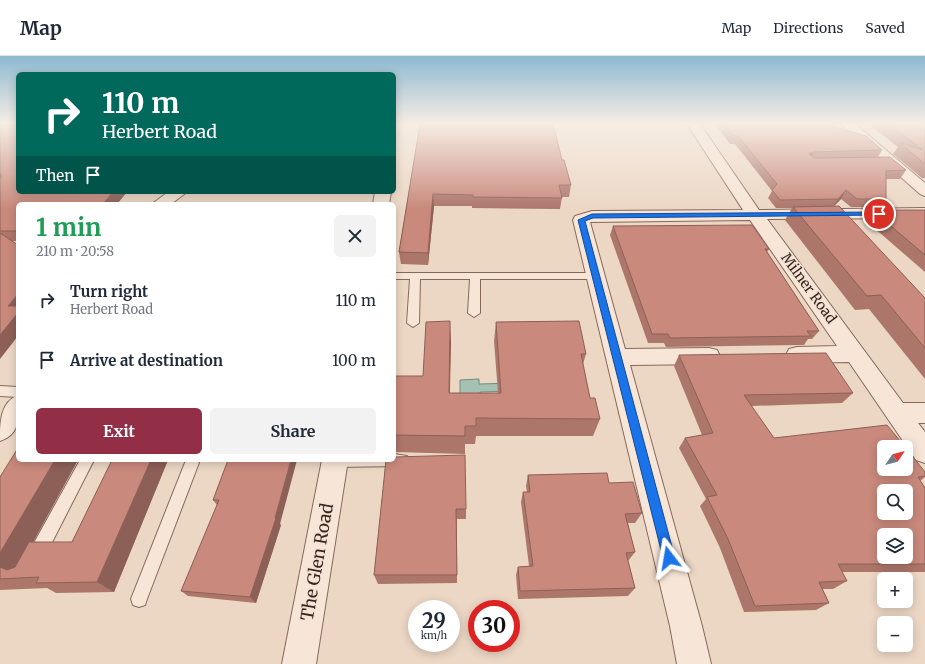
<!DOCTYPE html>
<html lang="en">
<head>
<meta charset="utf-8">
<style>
	:root { --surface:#fff; --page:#f2f2f3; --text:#1f2937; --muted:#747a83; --line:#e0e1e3; --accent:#932e47 }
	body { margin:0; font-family:Merriweather,serif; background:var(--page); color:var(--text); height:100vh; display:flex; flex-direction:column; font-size:15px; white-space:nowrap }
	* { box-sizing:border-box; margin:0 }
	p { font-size:13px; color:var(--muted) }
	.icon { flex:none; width:22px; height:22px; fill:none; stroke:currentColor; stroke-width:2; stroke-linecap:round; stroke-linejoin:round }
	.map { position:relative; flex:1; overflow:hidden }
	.details { position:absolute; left:16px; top:146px; width:380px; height:260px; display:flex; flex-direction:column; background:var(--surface); border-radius:6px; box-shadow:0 2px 10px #0003 }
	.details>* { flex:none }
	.hud { position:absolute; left:16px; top:16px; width:380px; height:122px; border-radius:6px; box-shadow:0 2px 10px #0003; background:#00695c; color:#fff; overflow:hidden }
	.needle { width:26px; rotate:55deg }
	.buttons { position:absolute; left:877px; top:384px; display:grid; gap:8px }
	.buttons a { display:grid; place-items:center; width:36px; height:36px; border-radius:6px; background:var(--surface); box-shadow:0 2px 10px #0003; font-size:20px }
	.speed { position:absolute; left:408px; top:544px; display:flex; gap:8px; font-size:20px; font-weight:700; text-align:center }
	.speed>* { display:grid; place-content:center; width:52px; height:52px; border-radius:50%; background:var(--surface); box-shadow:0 2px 10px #0003; line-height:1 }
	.speed small { font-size:10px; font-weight:400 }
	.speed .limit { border:6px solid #d22; background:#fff; color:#111 }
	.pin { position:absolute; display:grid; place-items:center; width:34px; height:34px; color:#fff; margin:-17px; border:2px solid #fff; border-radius:50%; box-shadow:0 1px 4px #0007 }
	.me { position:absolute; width:44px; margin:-22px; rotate:346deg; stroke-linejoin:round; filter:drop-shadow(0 0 3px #0008) }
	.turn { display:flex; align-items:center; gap:14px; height:84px; padding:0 20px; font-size:18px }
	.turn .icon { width:52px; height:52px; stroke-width:2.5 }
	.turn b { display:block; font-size:28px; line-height:34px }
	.then { display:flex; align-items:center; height:38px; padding:0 20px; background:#0003; gap:8px; font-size:15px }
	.round { display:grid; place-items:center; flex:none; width:42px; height:42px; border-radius:6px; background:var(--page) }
	.summary { display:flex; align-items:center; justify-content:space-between; height:68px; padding:0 20px }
	h1 { font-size:24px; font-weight:700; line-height:30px; color:#1e9e55 }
	.cta { display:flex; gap:8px; margin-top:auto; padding:8px 20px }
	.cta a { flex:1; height:46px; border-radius:6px; background:var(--accent); color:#fff; font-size:16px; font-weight:700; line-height:46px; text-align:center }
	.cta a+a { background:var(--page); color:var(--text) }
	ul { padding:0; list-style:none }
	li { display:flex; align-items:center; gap:12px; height:60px; padding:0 20px }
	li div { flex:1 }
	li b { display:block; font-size:15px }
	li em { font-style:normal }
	header { display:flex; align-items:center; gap:24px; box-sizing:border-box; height:56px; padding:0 20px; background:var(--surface); border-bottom:1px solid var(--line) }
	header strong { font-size:19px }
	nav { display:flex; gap:22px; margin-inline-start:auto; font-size:14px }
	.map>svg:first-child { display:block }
	.water { fill:#a6c0b2; stroke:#6d8e7e }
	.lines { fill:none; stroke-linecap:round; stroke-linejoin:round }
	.service-casing { stroke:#86685b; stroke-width:2 }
	.minor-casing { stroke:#86685b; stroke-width:2 }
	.service { fill:#f7e6d7; fill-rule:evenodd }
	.minor { fill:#f7e6d7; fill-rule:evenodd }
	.wall { fill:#ad766b }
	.shaded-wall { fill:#8d6057 }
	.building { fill:#c9897c; stroke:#8d6057; fill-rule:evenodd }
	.route { fill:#1a73e8; stroke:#114b97 }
	.labels { text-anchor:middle; stroke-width:3; stroke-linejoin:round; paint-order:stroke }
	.street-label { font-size:14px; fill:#37251f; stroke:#f4e3d4 }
	.near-street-label { font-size:17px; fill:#37251f; stroke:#f4e3d4 }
</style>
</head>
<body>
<header>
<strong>Map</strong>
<nav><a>Map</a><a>Directions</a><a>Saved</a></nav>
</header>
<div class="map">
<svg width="925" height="608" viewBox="0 0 925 608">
	<rect width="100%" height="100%" fill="#ecd7c4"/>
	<!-- water -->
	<path class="water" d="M479 323V328L517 327 518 335 480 336V349H460V324Z"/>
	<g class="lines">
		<defs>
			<g id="service">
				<path d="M394 217H595L600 220 595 223H480V257L474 261 468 257 470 223H420L419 267 413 271 407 267 410 223H394Z"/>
				<path d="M0 330 18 331V341L0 340Z"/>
				<path d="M394 398 407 400 409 404 407 408 402 410 335 411 330 409 328 405 394 404Z"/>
				<path d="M80 404H94L42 506 36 508 30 506 28 500 30 494Z"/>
				<path d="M186 404H200L147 543 145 549 139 551 133 549 131 543Z"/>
			</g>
			<g id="minor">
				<path d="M687 68H700L759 154 925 152V162L767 163 903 347H925V367H918L925 376V407L916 404 849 306 797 307 789 305 786 299 789 293 797 291 837 290 750 164 590 166 625 293 709 292 717 294 720 300 717 306 709 308 630 309 702 570 711 608H677L670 570 573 164 575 160 592 155 743 154Z"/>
				<path d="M841 68H855L925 127V140L920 138Z"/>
				<path d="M168 136H187L171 148H152Z"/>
				<path d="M375 136H391L389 148H373Z"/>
				<path d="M18 339C18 359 22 378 0 385 0 366 0 347 18 339Z"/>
				<path d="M322 404H348L316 608H282Z"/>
			</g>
		</defs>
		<!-- service casing -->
		<use href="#service" class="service-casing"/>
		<!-- minor casing -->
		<use href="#minor" class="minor-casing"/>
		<!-- service -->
		<use href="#service" class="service"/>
		<!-- minor -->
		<use href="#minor" class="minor"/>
	</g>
	<!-- wall -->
	<g class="wall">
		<path d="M0 68 18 136H127L117 148H18V185H13L0 303Z"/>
		<path d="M420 68 562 104 571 129 569 141H562L560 153 472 152V150H434L428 209 401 208 399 196Z"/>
		<path d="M715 68H825L882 94 878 101 906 114 900 123H886V143L880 151H851L841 143 834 150 925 242V323L869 253 855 254 785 164 792 152H776L768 142 772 135 735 88H730Z"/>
		<path d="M871 68H925V122H922L893 98 898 91 870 69Z"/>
		<path d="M872 154H925V216L865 164Z"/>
		<path d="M613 170 769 193 767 196 819 275 812 283H808L804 289 666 291 664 287H648L610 179Z"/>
		<path d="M496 266 586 298 583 308 590 342 600 363 593 380H476L475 388H465V398L394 396V320H423L451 284 450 337H498L494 285Z"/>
		<path d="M679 299 853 337 842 347 751 350 774 382 925 416V421L920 425 925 432V516H842L847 525 833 533H822L829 547 816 554 744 556 720 492 700 450 706 443 679 392 685 382 702 379 674 310Z"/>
		<path d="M18 404H78L33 486H72L112 404H168L114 536 56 537 47 532 0 534V421Z"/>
		<path d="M228 404 281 469 256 547 188 540 181 535 217 449 213 444Z"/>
		<path d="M386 404 466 453V463H457V527L378 528 374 519Z"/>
		<path d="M528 419 609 427 642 457 635 467H628L635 496 628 505 635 532 628 540 518 543 516 519 518 511 529 510 521 446 523 436H527L526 430Z"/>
	</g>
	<!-- shaded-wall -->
	<g class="shaded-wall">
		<path d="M814 96 810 104 809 98Z"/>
		<path d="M846 134 841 143 832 152 838 143Z"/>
		<path d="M113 136H127L117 148H103Z"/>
		<path d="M433 138 434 150 428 209V197Z"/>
		<path d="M18 238V280L0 303V279L8 250Z"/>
		<path d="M450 265 451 284 449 355V337Z"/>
		<path d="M55 404H78L21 508V521L0 511V497Z"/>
		<path d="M151 404H168L114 536 97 526Z"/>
		<path d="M291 404H297L280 468 281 469 256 547 250 541 275 462Z"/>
	</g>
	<!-- building -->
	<g class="building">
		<path d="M0 68H18V136H113L103 148H18V175H0V123L1 122V118H0Z"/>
		<path d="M420 68H553L562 104H564L571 129H559L562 142 473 141V139L433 138 428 197 399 196Z"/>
		<path d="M724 68H825L866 80 882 94 814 96 809 98 814 102 890 101 906 114 886 115V143H857L846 134 838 143 780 144 772 134 777 128 738 80H733Z"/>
		<path d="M889 68H925V108L900 87 923 94Z"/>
		<path d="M839 150 925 242V292L881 239 867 240 793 151Z"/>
		<path d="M872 154H925V199Z"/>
		<path d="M752 169 769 193H765L819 275H807L811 280 670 282 668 278H652L613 170Z"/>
		<path d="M0 177 18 189V238L8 250H18V257L0 279Z"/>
		<path d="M450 265 449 337H501L496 266 579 265 586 298H581L590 342H595L600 363 476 362V370H465V380L394 379V320H423L426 266Z"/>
		<path d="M826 297 853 337 744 339 774 382 887 369 905 391H884V413H906V392L925 416V420L918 421 925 432V508H838L847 525 819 526 829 547 755 550 728 483 707 441 717 439 685 382 713 377 679 299ZM884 435H906V457H884ZM884 479H906V501H884Z"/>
		<path d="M18 392V404H55L0 497V421Z"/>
		<path d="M465 399 466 453H456L457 519H374L386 404H394V401Z"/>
		<path d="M112 404H151L97 526 36 527 39 521 0 523V511L7 514 15 511 29 486H72Z"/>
		<path d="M228 404H291L275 462H276L250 541 181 535 219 444H213Z"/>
		<path d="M607 417 609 427 633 426 642 457 625 458 635 496 626 497 635 532 520 535 518 511 533 510 523 436H530L528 419Z"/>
	</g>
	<!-- sky -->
	<linearGradient id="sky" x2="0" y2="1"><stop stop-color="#8db9d2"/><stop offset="0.44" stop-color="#f6ede4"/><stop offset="1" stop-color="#f6ede4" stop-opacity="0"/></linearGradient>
	<rect width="925" height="153" fill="url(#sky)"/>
	<!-- route -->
	<path class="route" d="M879 156 882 158 881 159 593 162 585 165 675 502 673 506 669 508 664 506 578 164 592 158Z"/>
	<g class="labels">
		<!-- street labels -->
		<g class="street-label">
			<text transform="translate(809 232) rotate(54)" y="5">Milner Road</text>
		</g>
		<!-- near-street labels -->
		<g class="near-street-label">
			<text transform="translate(317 506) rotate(-80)" y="6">The Glen Road</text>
		</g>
	</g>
</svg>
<div class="buttons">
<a><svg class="needle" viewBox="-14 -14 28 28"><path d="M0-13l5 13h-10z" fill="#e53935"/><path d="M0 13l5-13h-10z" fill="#747a83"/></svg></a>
<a><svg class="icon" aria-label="search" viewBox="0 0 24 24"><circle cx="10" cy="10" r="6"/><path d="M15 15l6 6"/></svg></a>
<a><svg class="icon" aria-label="layers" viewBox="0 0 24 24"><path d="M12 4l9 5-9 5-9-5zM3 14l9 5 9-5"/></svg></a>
<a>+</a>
<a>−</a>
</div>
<div class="speed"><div>29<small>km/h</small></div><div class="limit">30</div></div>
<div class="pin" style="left:879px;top:158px;background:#d93025"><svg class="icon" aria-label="arrive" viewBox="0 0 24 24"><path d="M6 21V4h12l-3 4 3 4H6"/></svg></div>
<svg class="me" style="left:669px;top:502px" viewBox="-20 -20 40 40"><path d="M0-17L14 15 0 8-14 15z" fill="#1a73e8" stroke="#fff" stroke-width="4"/></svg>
<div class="hud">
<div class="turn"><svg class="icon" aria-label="right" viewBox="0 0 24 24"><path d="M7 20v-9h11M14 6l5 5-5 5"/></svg><div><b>110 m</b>Herbert Road</div></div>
<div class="then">Then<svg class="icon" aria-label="arrive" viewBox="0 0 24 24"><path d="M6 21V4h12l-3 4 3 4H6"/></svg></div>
</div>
<section class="details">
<div class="summary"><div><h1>1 min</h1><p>210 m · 20:58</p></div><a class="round"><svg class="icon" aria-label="close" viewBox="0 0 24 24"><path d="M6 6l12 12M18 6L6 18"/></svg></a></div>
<ul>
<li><svg class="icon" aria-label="right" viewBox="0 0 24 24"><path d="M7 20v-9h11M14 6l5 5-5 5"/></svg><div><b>Turn right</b><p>Herbert Road</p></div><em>110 m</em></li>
<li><svg class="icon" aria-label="arrive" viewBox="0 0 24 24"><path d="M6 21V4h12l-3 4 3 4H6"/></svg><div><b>Arrive at destination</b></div><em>100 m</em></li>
</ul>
<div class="cta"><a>Exit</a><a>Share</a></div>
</section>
</div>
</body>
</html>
